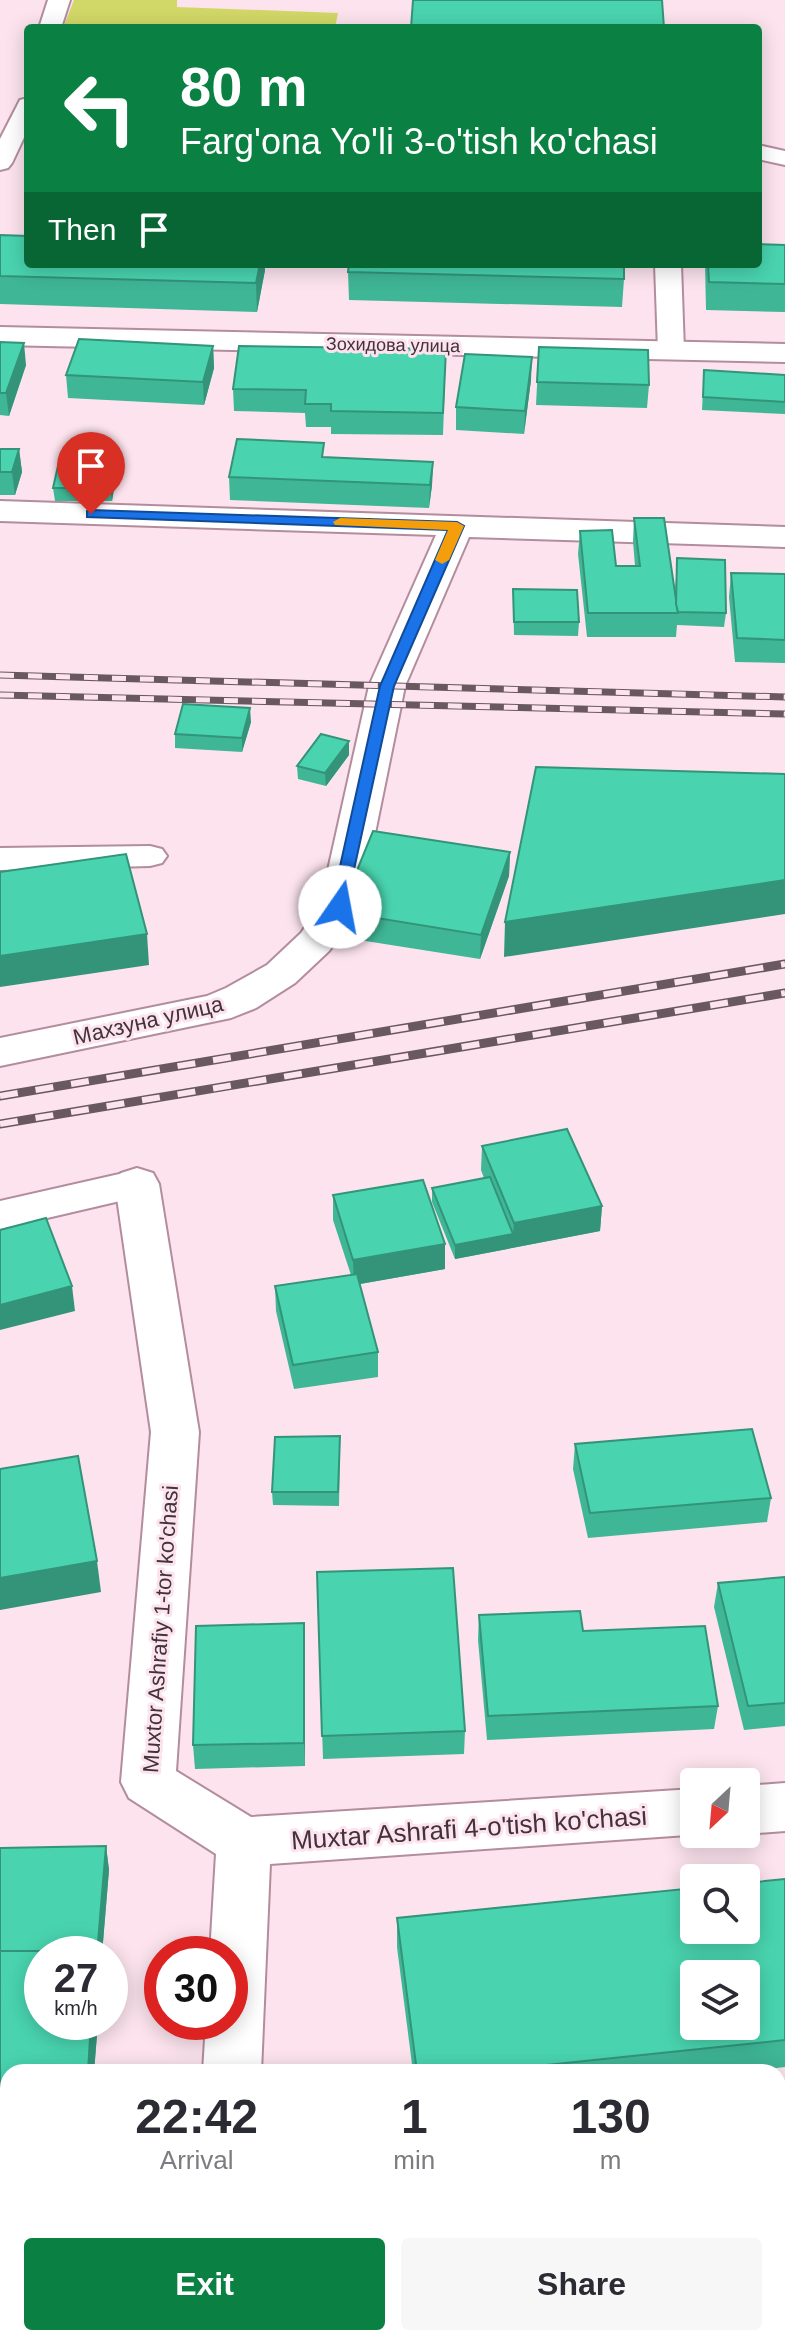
<!DOCTYPE html>
<html lang="en">
<head>
<meta charset="utf-8">
<style>
	:root { --surface:#fff; --page:#f7f7f7; --text:#2b2b33; --muted:#7c7c81; --accent:#0b8043 }
	body { margin:0; font-family:Arial,sans-serif; background:var(--page); color:var(--text); height:100vh; display:flex; flex-direction:column; font-size:30px; white-space:nowrap }
	* { box-sizing:border-box; margin:0 }
	p { font-size:26px; color:var(--muted) }
	.icon { flex:none; width:44px; height:44px; fill:none; stroke:currentColor; stroke-width:2; stroke-linecap:round; stroke-linejoin:round }
	.map { position:relative; flex:1; overflow:hidden }
	.sheet { position:absolute; left:0px; top:2064px; width:786px; height:282px; display:flex; flex-direction:column; background:var(--surface); border-radius:24px 24px 0 0; box-shadow:0 4px 20px #0003 }
	.sheet>* { flex:none }
	.banner { position:absolute; left:24px; top:24px; width:738px; height:244px; border-radius:8px; box-shadow:0 4px 20px #0003; background:#0b8043; color:#fff; overflow:hidden }
	.needle { width:52px; rotate:206deg }
	.buttons { position:absolute; left:680px; top:1768px; display:grid; gap:16px }
	.buttons a { display:grid; place-items:center; width:80px; height:80px; border-radius:8px; background:var(--surface); box-shadow:0 4px 20px #0003; font-size:40px }
	.speed { position:absolute; left:24px; top:1936px; display:flex; gap:16px; font-size:40px; font-weight:700; text-align:center }
	.speed>* { display:grid; place-content:center; width:104px; height:104px; border-radius:50%; background:var(--surface); box-shadow:0 4px 20px #0003; line-height:1 }
	.speed small { font-size:20px; font-weight:400 }
	.speed .limit { border:12px solid #d22; background:#fff; color:#111 }
	.pin { position:absolute; display:grid; place-items:center; width:68px; height:68px; color:#fff; margin:-82px -34px; border-radius:50% 50% 50% 0; rotate:-45deg; box-shadow:0 0 8px #0007 }
	.pin .icon { rotate:45deg }
	.me { position:absolute; width:88px; margin:-44px; rotate:12deg; stroke-linejoin:round; filter:drop-shadow(0 0 6px #0008) }
	.turn { display:flex; align-items:center; gap:28px; height:168px; padding:0 24px; font-size:36px }
	.turn .icon { width:104px; height:104px; stroke-width:2.5 }
	.turn b { display:block; font-size:56px; line-height:68px }
	.then { display:flex; align-items:center; height:76px; padding:0 24px; background:#0003; gap:16px; font-size:30px }
	.eta { display:flex; justify-content:space-evenly; align-items:center; height:136px; text-align:center }
	.eta b { font-size:48px; font-weight:600; line-height:56px }
	.action { display:flex; gap:16px; margin-top:auto; padding:16px 24px }
	.action a { flex:1; height:92px; border-radius:8px; background:var(--accent); color:#fff; font-size:32px; font-weight:600; line-height:92px; text-align:center }
	.action a+a { background:var(--page); color:var(--text) }
	.map>svg:first-child { display:block }
	.green { fill:#d2d867 }
	.lines { fill:none; stroke-linecap:round; stroke-linejoin:round }
	.service-casing { stroke:#b38d9d; stroke-width:4 }
	.minor-casing { stroke:#b38d9d; stroke-width:4 }
	.service { fill:#fff; fill-rule:evenodd }
	.minor { fill:#fff; fill-rule:evenodd }
	.rail-far1-casing { stroke:#6a5860; stroke-width:7 }
	.rail-casing { stroke:#6a5860; stroke-width:9 }
	.rail-far1 { stroke:#fce3ed; stroke-width:5; stroke-dasharray:14; stroke-linecap:butt }
	.rail { stroke:#fce3ed; stroke-width:6; stroke-dasharray:18; stroke-linecap:butt }
	.wall { fill:#3fb696 }
	.shaded-wall { fill:#33947a }
	.building { fill:#49d4af; stroke:#33947a; stroke-width:2; fill-rule:evenodd }
	.route { fill:#1a73e8; stroke:#114b97; stroke-width:2 }
	.slow { fill:#f59e0b }
	.labels { text-anchor:middle; stroke-width:6; stroke-linejoin:round; paint-order:stroke }
	.far-street-label { font-size:18px; fill:#423239; stroke:#fce3ed }
	.street-label { font-size:22px; fill:#423239; stroke:#fce3ed }
	.near-street-label { font-size:26px; fill:#423239; stroke:#fce3ed }
</style>
</head>
<body>
<div class="map">
<svg width="785" height="2345" viewBox="0 0 785 2345">
	<rect width="100%" height="100%" fill="#fce3ed"/>
	<!-- green -->
	<path class="green" d="M74 0H177V7L338 13 335 28H63Z"/>
	<g class="lines">
		<defs>
			<g id="service">
				<path d="M48 0H70L61 28H39Z"/>
				<path d="M28 98V129L12 163 8 168 0 170V139L20 100Z"/>
				<path d="M758 145 785 151V165L758 159Z"/>
				<path d="M655 264H681L684 351 680 357H662L658 351Z"/>
				<path d="M150 846 162 849 167 856 162 863 150 866 0 870V848Z"/>
				<path d="M137 1170 150 1174 156 1184 150 1194 0 1229V1201Z"/>
				<rect x="778" y="2101" width="7" height="50"/>
				<path d="M572 2338H626L627 2345H573Z"/>
			</g>
			<g id="minor">
				<path d="M0 327 785 344V362L0 345Z"/>
				<path d="M0 501 785 527V547L469 537 405 686 360 907 329 951 295 983 256 1008 231 1018 0 1066V1038L207 996 226 988 267 965 301 933 320 906 369 686 436 535 0 521Z"/>
				<path d="M137 1168 153 1173 159 1184 199 1432 176 1771 251 1817 694 1789V1834H702L270 1864 261 2072H203L206 2022H230V1954H210L216 1854 129 1798 121 1782 151 1432 115 1184 121 1173Z"/>
				<path d="M785 1783V1831L746 1834V1786Z"/>
				<rect x="187" y="2338" width="62" height="7"/>
			</g>
		</defs>
		<!-- service casing -->
		<use href="#service" class="service-casing"/>
		<!-- minor casing -->
		<use href="#minor" class="minor-casing"/>
		<!-- service -->
		<use href="#service" class="service"/>
		<!-- minor -->
		<use href="#minor" class="minor"/>
		<defs>
			<g id="rail-far1">
				<path d="M0 675 785 697"/>
				<path d="M0 695 785 714"/>
			</g>
			<g id="rail">
				<path d="M0 1096 785 964"/>
				<path d="M0 1124 785 993"/>
			</g>
		</defs>
		<!-- rail-far1 casing -->
		<use href="#rail-far1" class="rail-far1-casing"/>
		<!-- rail casing -->
		<use href="#rail" class="rail-casing"/>
		<!-- rail-far1 -->
		<use href="#rail-far1" class="rail-far1"/>
		<!-- rail -->
		<use href="#rail" class="rail"/>
	</g>
	<!-- wall -->
	<g class="wall">
		<path d="M0 235 28 264H264L265 270 257 312 0 304Z"/>
		<path d="M785 245V312L706 310 705 264Z"/>
		<path d="M348 272 624 279 622 307 349 300Z"/>
		<path d="M0 342 26 365 9 416 0 415Z"/>
		<path d="M213 346 214 368 204 405 68 398 66 375Z"/>
		<path d="M539 347 649 385 647 408 536 405Z"/>
		<path d="M446 349 443 435 331 434V427H306L305 413 234 411 233 389Z"/>
		<path d="M704 370 785 375V414L702 410Z"/>
		<path d="M531 380 524 434 456 430V407Z"/>
		<path d="M0 449H19L22 472 15 495H0Z"/>
		<path d="M115 458 117 471 112 501H55L53 488Z"/>
		<path d="M433 462 432 485 429 508 230 500 229 477Z"/>
		<path d="M634 518 675 596 677 558 726 613 724 627 677 625 676 637H587L578 554 580 531 616 566H635L633 541Z"/>
		<path d="M731 573 785 574V663L735 662 729 597Z"/>
		<path d="M513 589 579 622 578 636 514 635Z"/>
		<path d="M251 722 242 752 175 748V734Z"/>
		<path d="M349 741V755L326 786 298 779 297 766Z"/>
		<path d="M510 852 509 876 480 959 340 937V912Z"/>
		<path d="M482 1146 602 1206 600 1231 455 1259 432 1202V1188L484 1178 481 1170Z"/>
		<path d="M333 1195 445 1244V1269L360 1284 378 1352V1377L294 1389 276 1311 275 1286 351 1275 333 1220Z"/>
		<path d="M575 1444 771 1498 767 1522 588 1538 573 1469Z"/>
		<path d="M340 1450 339 1506 273 1505 272 1492Z"/>
		<path d="M317 1572 465 1731 464 1754 323 1759Z"/>
		<path d="M785 1577V1726L744 1730 714 1607 718 1583Z"/>
		<path d="M479 1615 583 1631 718 1706 714 1729 487 1740 478 1640Z"/>
		<path d="M304 1623 305 1766 195 1769 193 1745Z"/>
		<path d="M106 1846 109 1870 102 1954H42L98 2022 94 2072H8V2271H0V1848Z"/>
		<path d="M785 1879V2067L742 2072H413L397 1947V1918Z"/>
	</g>
	<!-- shaded-wall -->
	<g class="shaded-wall">
		<path d="M260 264H264L265 270 257 312 256 283Z"/>
		<path d="M24 343 26 365 9 416 6 393Z"/>
		<path d="M213 346 214 368 204 405 203 382Z"/>
		<path d="M532 357 531 380 524 434 525 411Z"/>
		<path d="M19 449 22 472 15 495 12 472Z"/>
		<path d="M115 458 117 471 112 501 110 488Z"/>
		<path d="M433 462 432 485 429 508 430 485Z"/>
		<path d="M250 708 251 722 242 752V738Z"/>
		<path d="M349 741V755L326 786 325 773Z"/>
		<path d="M510 852 509 876 480 959 481 935Z"/>
		<path d="M785 880V914L504 957 505 922Z"/>
		<path d="M147 934 149 965 0 987V956Z"/>
		<path d="M602 1206 600 1231 455 1259V1245L513 1234 514 1223Z"/>
		<path d="M445 1244V1269L354 1285 353 1260Z"/>
		<path d="M72 1286 75 1311 0 1330V1305Z"/>
		<path d="M97 1561 101 1592 0 1610V1578Z"/>
		<path d="M304 1623 305 1647V1766L304 1743Z"/>
		<path d="M106 1846 109 1870 102 1954H97Z"/>
		<path d="M91 2022H98L94 2072H88Z"/>
	</g>
	<!-- building -->
	<g class="building">
		<path d="M413 0H662L664 28H411Z"/>
		<path d="M0 235 28 236V264H260L256 283 0 276Z"/>
		<path d="M758 244 785 245V284L709 282 708 264H758Z"/>
		<path d="M349 264H624V279L348 272Z"/>
		<path d="M79 339 213 346 203 382 66 375Z"/>
		<path d="M0 342 24 343 6 393H0Z"/>
		<path d="M239 346 446 349 443 413 331 411V404H305L306 390 233 389Z"/>
		<path d="M539 347 648 350 649 385 537 382Z"/>
		<path d="M465 354 532 357 525 411 456 407Z"/>
		<path d="M704 370 785 375V402L703 397Z"/>
		<path d="M237 439 324 443 322 457 433 462 430 485 229 477Z"/>
		<path d="M0 449H19L12 472H0Z"/>
		<path d="M60 457 115 458 110 488H53Z"/>
		<path d="M634 518H664L678 613H588L580 531 612 530 616 566H640Z"/>
		<path d="M677 558 725 560 726 613 678 612 676 604Z"/>
		<path d="M731 573 785 574V640L737 638Z"/>
		<path d="M513 589 577 590 579 622H514Z"/>
		<path d="M183 704 250 708 242 738 175 734Z"/>
		<path d="M321 734 349 741 325 773 297 766Z"/>
		<path d="M536 767 785 774V880L505 922Z"/>
		<path d="M373 831 510 852 481 935 340 912Z"/>
		<path d="M126 854 147 934 0 956V872Z"/>
		<path d="M567 1129 602 1206 514 1223 482 1146Z"/>
		<path d="M490 1177 513 1234 455 1245 432 1188Z"/>
		<path d="M423 1180 445 1244 353 1260 333 1195Z"/>
		<path d="M46 1218 72 1286 0 1305V1230Z"/>
		<path d="M357 1274 378 1352 293 1365 275 1286Z"/>
		<path d="M752 1429 771 1498 590 1513 575 1444Z"/>
		<path d="M340 1436 338 1492H272L275 1437Z"/>
		<path d="M78 1456 97 1561 0 1578V1469Z"/>
		<path d="M453 1568 465 1731 322 1736 317 1572Z"/>
		<path d="M785 1577V1703L748 1706 718 1583Z"/>
		<path d="M580 1611 583 1631 705 1626 718 1706 488 1716 479 1615Z"/>
		<path d="M304 1623V1743L193 1745 196 1626Z"/>
		<path d="M106 1846 97 1954 96 1951H0V1848Z"/>
		<path d="M785 1879V2040L479 2072H417L397 1918 694 1888V1930H746V1883ZM694 1974H746V2026H694Z"/>
		<path d="M0 1951H96V1954H42V2022H91L88 2072H8V2244H0Z"/>
		<path d="M348 2338H480L481 2345H348Z"/>
	</g>
	<!-- route -->
	<path class="route" d="M91 510 457 522 464 526 394 686 345 911 340 912 331 907 380 686 448 530 87 517V511Z"/>
	<!-- slow -->
	<path class="slow" d="M340 518 457 522 464 526 449 560 442 564 435 560 448 530 335 525 333 522Z"/>
	<g class="labels">
		<!-- far-street labels -->
		<g class="far-street-label">
			<text transform="translate(393 345) rotate(1)" y="6">Зохидова улица</text>
		</g>
		<!-- street labels -->
		<g class="street-label">
			<text transform="translate(148 1020) rotate(-13)" y="8">Махзуна улица</text>
			<text transform="translate(160 1629) rotate(-86)" y="8">Muxtor Ashrafiy 1-tor ko'chasi</text>
		</g>
		<!-- near-street labels -->
		<g class="near-street-label">
			<text transform="translate(469 1828) rotate(-4)" y="9">Muxtar Ashrafi 4-o'tish ko'chasi</text>
		</g>
	</g>
</svg>
<div class="buttons">
<a><svg class="needle" viewBox="-14 -14 28 28"><path d="M0-13l5 13h-10z" fill="#e53935"/><path d="M0 13l5-13h-10z" fill="#7c7c81"/></svg></a>
<a><svg class="icon" aria-label="search" viewBox="0 0 24 24"><circle cx="10" cy="10" r="6"/><path d="M15 15l6 6"/></svg></a>
<a><svg class="icon" aria-label="layers" viewBox="0 0 24 24"><path d="M12 4l9 5-9 5-9-5zM3 14l9 5 9-5"/></svg></a>
</div>
<div class="speed"><div>27<small>km/h</small></div><div class="limit">30</div></div>
<div class="pin" style="left:91px;top:514px;background:#d93025"><svg class="icon" aria-label="arrive" viewBox="0 0 24 24"><path d="M6 21V4h12l-3 4 3 4H6"/></svg></div>
<svg class="me" style="left:340px;top:907px" viewBox="-20 -20 40 40"><circle r="19" fill="#fff"/><path d="M0-13L10 11 0 6-10 11z" fill="#1a73e8"/></svg>
<div class="banner">
<div class="turn"><svg class="icon" aria-label="left" viewBox="0 0 24 24"><path d="M17 20v-9H6M10 6l-5 5 5 5"/></svg><div><b>80 m</b>Farg'ona Yo'li 3-o'tish ko'chasi</div></div>
<div class="then">Then<svg class="icon" aria-label="arrive" viewBox="0 0 24 24"><path d="M6 21V4h12l-3 4 3 4H6"/></svg></div>
</div>
<section class="sheet">
<div class="eta">
<div><b>22:42</b><p>Arrival</p></div>
<div><b>1</b><p>min</p></div>
<div><b>130</b><p>m</p></div>
</div>
<div class="action"><a>Exit</a><a>Share</a></div>
</section>
</div>
</body>
</html>
